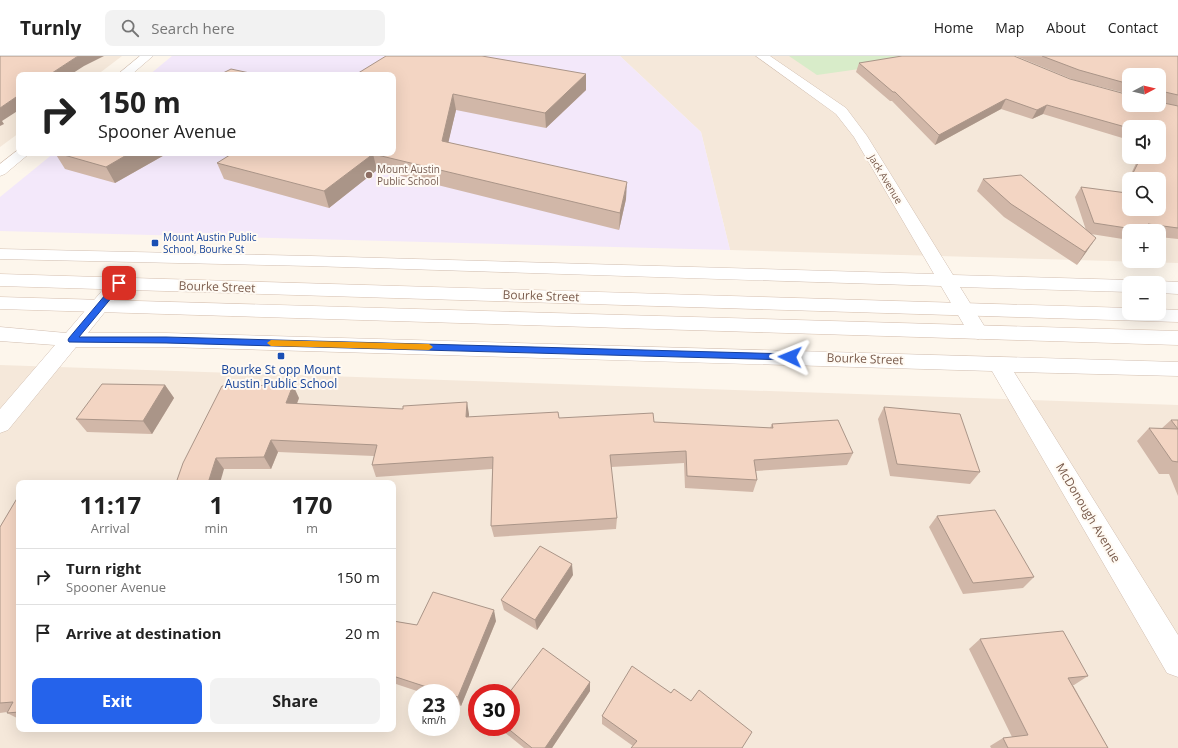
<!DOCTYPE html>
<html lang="en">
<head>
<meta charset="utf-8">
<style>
	:root { --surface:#fff; --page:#f2f2f2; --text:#222; --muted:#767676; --line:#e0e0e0; --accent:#2563eb }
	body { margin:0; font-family:"Open Sans",sans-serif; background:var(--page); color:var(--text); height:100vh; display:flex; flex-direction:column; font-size:15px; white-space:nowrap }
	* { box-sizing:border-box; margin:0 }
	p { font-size:13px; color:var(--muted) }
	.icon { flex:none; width:22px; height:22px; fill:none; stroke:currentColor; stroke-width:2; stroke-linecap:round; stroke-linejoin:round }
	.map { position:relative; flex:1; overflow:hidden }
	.sheet { position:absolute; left:16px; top:424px; width:380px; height:252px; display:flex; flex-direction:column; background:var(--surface); border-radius:8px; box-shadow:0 4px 16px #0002 }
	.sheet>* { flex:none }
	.top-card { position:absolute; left:16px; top:16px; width:380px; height:84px; border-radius:8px; box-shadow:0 4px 16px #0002; background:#fff; color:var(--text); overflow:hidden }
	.needle { width:26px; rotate:83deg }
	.fabs { position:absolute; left:1122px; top:12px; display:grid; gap:8px }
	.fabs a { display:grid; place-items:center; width:44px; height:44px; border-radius:8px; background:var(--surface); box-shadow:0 4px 16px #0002; font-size:20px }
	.speed { position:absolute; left:408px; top:628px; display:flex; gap:8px; font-size:20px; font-weight:700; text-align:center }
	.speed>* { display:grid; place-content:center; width:52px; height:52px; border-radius:50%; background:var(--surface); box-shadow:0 4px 16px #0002; line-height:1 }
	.speed small { font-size:10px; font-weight:400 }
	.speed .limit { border:6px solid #d22; background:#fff; color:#111 }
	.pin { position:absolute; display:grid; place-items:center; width:34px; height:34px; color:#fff; margin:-17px; border-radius:8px; box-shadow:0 2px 6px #0006 }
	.me { position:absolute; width:44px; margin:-22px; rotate:272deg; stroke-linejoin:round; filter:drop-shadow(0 0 3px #0008) }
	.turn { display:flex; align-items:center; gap:14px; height:84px; padding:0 16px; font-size:18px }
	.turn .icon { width:52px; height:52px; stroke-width:2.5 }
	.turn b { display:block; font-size:28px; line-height:34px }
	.eta { display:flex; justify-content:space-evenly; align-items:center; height:68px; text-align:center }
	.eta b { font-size:24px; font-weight:700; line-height:28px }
	.cta { display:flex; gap:8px; margin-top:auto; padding:8px 16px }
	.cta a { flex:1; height:46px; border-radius:8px; background:var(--accent); color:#fff; font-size:16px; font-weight:700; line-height:46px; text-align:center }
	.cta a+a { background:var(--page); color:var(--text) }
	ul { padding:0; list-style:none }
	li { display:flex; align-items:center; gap:12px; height:56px; padding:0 16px; border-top:1px solid var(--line) }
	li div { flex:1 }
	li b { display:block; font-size:15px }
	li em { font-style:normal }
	header { display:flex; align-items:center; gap:24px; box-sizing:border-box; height:56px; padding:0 20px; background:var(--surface); border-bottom:1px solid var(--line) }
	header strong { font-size:19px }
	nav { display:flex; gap:22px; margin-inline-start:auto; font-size:14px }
	.search { width:280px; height:36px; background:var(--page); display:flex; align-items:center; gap:10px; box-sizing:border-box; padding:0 14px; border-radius:8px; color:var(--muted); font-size:15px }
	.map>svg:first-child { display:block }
	.residential { fill:#f5e8da; fill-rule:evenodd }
	.education { fill:#f3e8fa }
	.green { fill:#d8ecc9 }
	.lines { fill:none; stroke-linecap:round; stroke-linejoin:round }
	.street-casing { stroke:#d1beb0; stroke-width:1 }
	.secondary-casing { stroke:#d6c0b0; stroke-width:1 }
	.street { fill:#fff; fill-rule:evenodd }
	.secondary { fill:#fff; fill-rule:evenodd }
	.wall { fill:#d1b7a8; fill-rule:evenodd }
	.shaded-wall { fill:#aa9588 }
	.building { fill:#f3d5c3; stroke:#aa9588 }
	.route { fill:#2563eb; stroke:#184099 }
	.slow { fill:#f59e0b }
	.education-dot { fill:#8d6e63; stroke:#fffaf3; stroke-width:1.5 }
	.transit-dot { fill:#1a4fb4; stroke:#fffaf3; stroke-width:1.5 }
	.labels { text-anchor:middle; stroke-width:4; stroke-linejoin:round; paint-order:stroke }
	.far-education-label { font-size:10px; fill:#785e54; stroke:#fffaf3; text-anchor:start }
	.far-street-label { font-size:10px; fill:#7a5c4d; stroke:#fffaf3 }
	.far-transit-label { font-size:10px; fill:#164399; stroke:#fffaf3; text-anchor:start }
	.street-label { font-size:12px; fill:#7a5c4d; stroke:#fffaf3 }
	.transit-label { font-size:12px; fill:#164399; stroke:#fffaf3 }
</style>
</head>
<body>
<header>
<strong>Turnly</strong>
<div class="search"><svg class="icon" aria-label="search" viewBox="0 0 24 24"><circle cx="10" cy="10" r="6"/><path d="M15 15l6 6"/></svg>Search here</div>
<nav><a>Home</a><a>Map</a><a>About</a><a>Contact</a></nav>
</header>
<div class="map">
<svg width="1178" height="692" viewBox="0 0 1178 692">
	<rect width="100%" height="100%" fill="#fdf6ec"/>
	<!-- residential -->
	<g class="residential">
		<path d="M14 0H122L97 19H19V77L0 91V9Z"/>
		<path d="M620 0H1178V207L730 194 701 76ZM1129 19H1159V49H1129ZM1129 71H1159V101H1129ZM1129 123H1159V153H1129ZM1129 175H1159V205H1129Z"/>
		<path d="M0 309 1178 349V692H0ZM19 427H393V673H19ZM417 637H451V671H417ZM477 637H511V671H477Z"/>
	</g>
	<!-- education -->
	<path class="education" d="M172 0H620L701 76 730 194 0 175V141L54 97H393V19H149Z"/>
	<!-- green -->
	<path class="green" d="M789 0H951L817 19Z"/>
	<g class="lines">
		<defs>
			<g id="street">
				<path d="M140 0H153L131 19H117Z"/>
				<path d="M756 0H770L846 52 867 80 953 219 1129 224 1136 227H1129V236L960 231 988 276 985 281 978 283 971 281 941 230 311 210 0 203V193L311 200 934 218 854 81 836 58Z"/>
				<path d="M18 94 19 97H30L5 118 0 120V108Z"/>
				<path d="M119 221 126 223 128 227 88 277H166L1178 306V320L1014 316 1178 579V621L1167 617 992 315 166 291H76L8 374 0 377V353L55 289 0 285V271L66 277 112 223Z"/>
				<path d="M1159 225 1178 226V238L1159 237V227H1152Z"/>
			</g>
			<g id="secondary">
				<path d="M0 218 1129 252V257H1159V253L1178 254V266L0 230Z"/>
				<path d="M0 241 1178 275V289L0 253Z"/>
			</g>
		</defs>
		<!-- street casing -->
		<use href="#street" class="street-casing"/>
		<!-- secondary casing -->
		<use href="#secondary" class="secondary-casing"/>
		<!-- street -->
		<use href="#street" class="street"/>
		<!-- secondary -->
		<use href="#secondary" class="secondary"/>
	</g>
	<!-- wall -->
	<g class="wall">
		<path d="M1016 0H1178V183L1159 181V175H1129V184L1091 178 1087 195 1077 209 1004 161 977 135 983 123 1086 174 1075 141 1081 131 1122 137 1139 101H1159V71H1129V84L1043 58 1032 63 1001 53 935 89 892 45H890L856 16 859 7 1129 49 1177 50 1159 46V19H1129V38L1074 24ZM1129 123H1159L1129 153Z"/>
		<path d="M586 18V34L546 72 456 54 448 86 626 143 619 174 377 114 329 152 224 123 217 107 393 19Z"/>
		<path d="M55 97H168L115 127 65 113Z"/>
		<path d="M165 329 174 342 152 378 87 376 76 363Z"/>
		<path d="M299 342 297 348 469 358V361L559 362 770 372 772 368 853 397 847 409 756 415 757 424 753 436 685 432 684 407 611 411 617 462 616 473 494 481 491 470 492 413 376 421 372 409 374 400 278 396 271 413H224L176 427Z"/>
		<path d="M884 351 980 416 970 428 890 420 878 363Z"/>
		<path d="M1171 364H1178V440L1169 418H1159L1137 385 1149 372 1161 373Z"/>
		<path d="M19 439V663L7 657V656L0 657V471Z"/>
		<path d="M937 460 1034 521 1023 532 963 538 929 471Z"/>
		<path d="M573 519 537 574 504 554 501 544Z"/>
		<path d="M393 565 417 569 496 565 461 650 451 646V637H423L393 627Z"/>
		<path d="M980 583 1088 620 1074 629H1073L1108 692H991L990 690 1003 682 1012 681 969 593Z"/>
		<path d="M590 626V635L552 692H524L498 671H511Z"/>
		<path d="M671 637 691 645 752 676 633 690 602 668V660Z"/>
	</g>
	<!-- shaded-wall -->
	<g class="shaded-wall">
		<path d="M78 0H104L84 10 70 19H49Z"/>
		<path d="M586 18V34L546 72 545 57Z"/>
		<path d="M453 38 456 54 445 101 442 85Z"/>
		<path d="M19 39V54L2 65 4 68 0 70V52Z"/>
		<path d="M1006 43 1001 53 935 89 939 79Z"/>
		<path d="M1047 49 1043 58 1032 63 1037 54Z"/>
		<path d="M130 97H168L115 127 106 111Z"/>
		<path d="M373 98 377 114 329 152 324 135Z"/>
		<path d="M627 126 626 143 619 174 620 157Z"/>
		<path d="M1096 182 1087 195 1077 209 1085 196Z"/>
		<path d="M165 329 174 342 152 378 143 365Z"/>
		<path d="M293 329 299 342 292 359 286 347Z"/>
		<path d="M467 346 469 358 468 373 466 361Z"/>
		<path d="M271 384 278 396 271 413 264 401Z"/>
		<path d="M216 402 224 413 220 427H208Z"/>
		<path d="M572 508 573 519 537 574 535 564Z"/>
		<path d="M494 554 496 565 461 650 458 641Z"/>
		<path d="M590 626V635L552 692H545Z"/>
	</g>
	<!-- building -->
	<g class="building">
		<path d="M0 0H78L49 19H19V39L0 52Z"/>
		<path d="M386 0H482L586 18 545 57 453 38 442 85 627 126 620 157 373 98 324 135 217 107 233 97H393V19H355Z"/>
		<path d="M902 0H1014L1070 23 1129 39V49H1159V46L1178 50V172L1148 168 1152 175H1146L1094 167 1081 131 1127 137 1125 134 1129 126V153H1159V123H1130L1141 101H1159V71H1129V72L1047 49 1037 54 1006 43 939 79 895 36H893L859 7Z"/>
		<path d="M1042 0H1178V39L1165 36 1163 38H1159V19H1129V28L1079 14Z"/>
		<path d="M231 13 259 19H219Z"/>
		<path d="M57 97H130L106 111Z"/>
		<path d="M1021 119 1096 182 1085 196 1011 148 983 123Z"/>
		<path d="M102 328 165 329 143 365 76 363Z"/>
		<path d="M293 329 286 347 403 353V350L467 346 466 361 558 356 559 362 653 357 654 366 773 372 772 368 838 364 853 397 754 404 757 424 687 420 686 395 610 399 617 462 491 470 493 401 372 409 377 389 271 384 264 401 216 402 208 427H176L183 407 222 330Z"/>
		<path d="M884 351 960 358 980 416 897 408Z"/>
		<path d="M1171 364H1178V406L1172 405 1149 372 1178 373Z"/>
		<path d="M19 439V656L7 657 13 646 0 647V471Z"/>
		<path d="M995 454 1034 521 973 527 937 460Z"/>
		<path d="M540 490 572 508 535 564 501 544Z"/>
		<path d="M433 536 494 554 458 641 451 639V637H445L393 620V565L417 569Z"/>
		<path d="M1063 575 1088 620 1068 622 1108 692H1008L1003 682 1028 679 980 583Z"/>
		<path d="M543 592 590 626 545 692H532L506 671H511V637H509Z"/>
		<path d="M632 610 671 637 674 633 691 645 699 634 752 676 742 692H631L637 685 602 660Z"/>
	</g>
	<!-- route -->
	<path class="route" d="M119 225 122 226V229L79 281H166L790 298 794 301 790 304 166 287 69 286 68 284 69 282 116 226Z"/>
	<!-- slow -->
	<path class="slow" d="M271 284 429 288 433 291 429 294 271 290 267 287Z"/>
	<!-- markers -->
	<circle class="education-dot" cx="369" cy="119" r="4"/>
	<g class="transit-dot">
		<rect x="151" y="183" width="8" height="8" rx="2"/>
		<rect x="277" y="296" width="8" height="8" rx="2"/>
	</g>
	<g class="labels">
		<!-- far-education labels -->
		<g class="far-education-label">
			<text x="377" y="117">Mount Austin<tspan x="377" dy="12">Public School</tspan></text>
		</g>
		<!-- far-street labels -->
		<g class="far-street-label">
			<text transform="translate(886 123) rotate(59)" y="4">Jack Avenue</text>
		</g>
		<!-- far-transit labels -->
		<g class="far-transit-label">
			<text x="163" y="185">Mount Austin Public<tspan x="163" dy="12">School, Bourke St</tspan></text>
		</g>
		<!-- street labels -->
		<g class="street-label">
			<text transform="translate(217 231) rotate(2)" y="4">Bourke Street</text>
			<text transform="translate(541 240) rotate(2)" y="4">Bourke Street</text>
			<text transform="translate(865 303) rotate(2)" y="4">Bourke Street</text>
			<text transform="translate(1088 457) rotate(59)" y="4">McDonough Avenue</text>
		</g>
		<!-- transit labels -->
		<g class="transit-label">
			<text x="281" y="318">Bourke St opp Mount<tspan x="281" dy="14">Austin Public School</tspan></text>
		</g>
	</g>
</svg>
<div class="fabs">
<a><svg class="needle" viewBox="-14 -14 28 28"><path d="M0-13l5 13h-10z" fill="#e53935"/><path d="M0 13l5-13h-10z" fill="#767676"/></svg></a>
<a><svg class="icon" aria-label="sound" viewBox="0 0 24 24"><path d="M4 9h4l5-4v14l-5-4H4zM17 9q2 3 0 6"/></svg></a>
<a><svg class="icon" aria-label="search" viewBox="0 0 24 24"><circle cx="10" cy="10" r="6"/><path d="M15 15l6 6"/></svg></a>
<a>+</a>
<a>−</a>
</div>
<div class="speed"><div>23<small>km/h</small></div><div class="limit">30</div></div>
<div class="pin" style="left:119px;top:227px;background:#d93025"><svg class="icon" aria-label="arrive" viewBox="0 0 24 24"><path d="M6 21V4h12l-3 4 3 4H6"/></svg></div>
<svg class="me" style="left:790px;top:301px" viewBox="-20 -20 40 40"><path d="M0-17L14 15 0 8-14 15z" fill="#2563eb" stroke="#fff" stroke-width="4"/></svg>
<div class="top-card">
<div class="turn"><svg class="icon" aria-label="right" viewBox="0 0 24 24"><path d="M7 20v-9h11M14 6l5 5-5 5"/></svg><div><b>150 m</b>Spooner Avenue</div></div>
</div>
<section class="sheet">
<div class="eta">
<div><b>11:17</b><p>Arrival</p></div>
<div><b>1</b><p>min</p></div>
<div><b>170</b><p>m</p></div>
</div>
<ul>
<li><svg class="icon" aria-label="right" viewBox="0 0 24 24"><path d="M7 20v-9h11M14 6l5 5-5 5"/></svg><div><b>Turn right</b><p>Spooner Avenue</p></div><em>150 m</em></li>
<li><svg class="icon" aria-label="arrive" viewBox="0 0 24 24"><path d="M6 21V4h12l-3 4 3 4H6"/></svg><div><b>Arrive at destination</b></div><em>20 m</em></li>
</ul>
<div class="cta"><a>Exit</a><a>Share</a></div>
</section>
</div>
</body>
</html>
